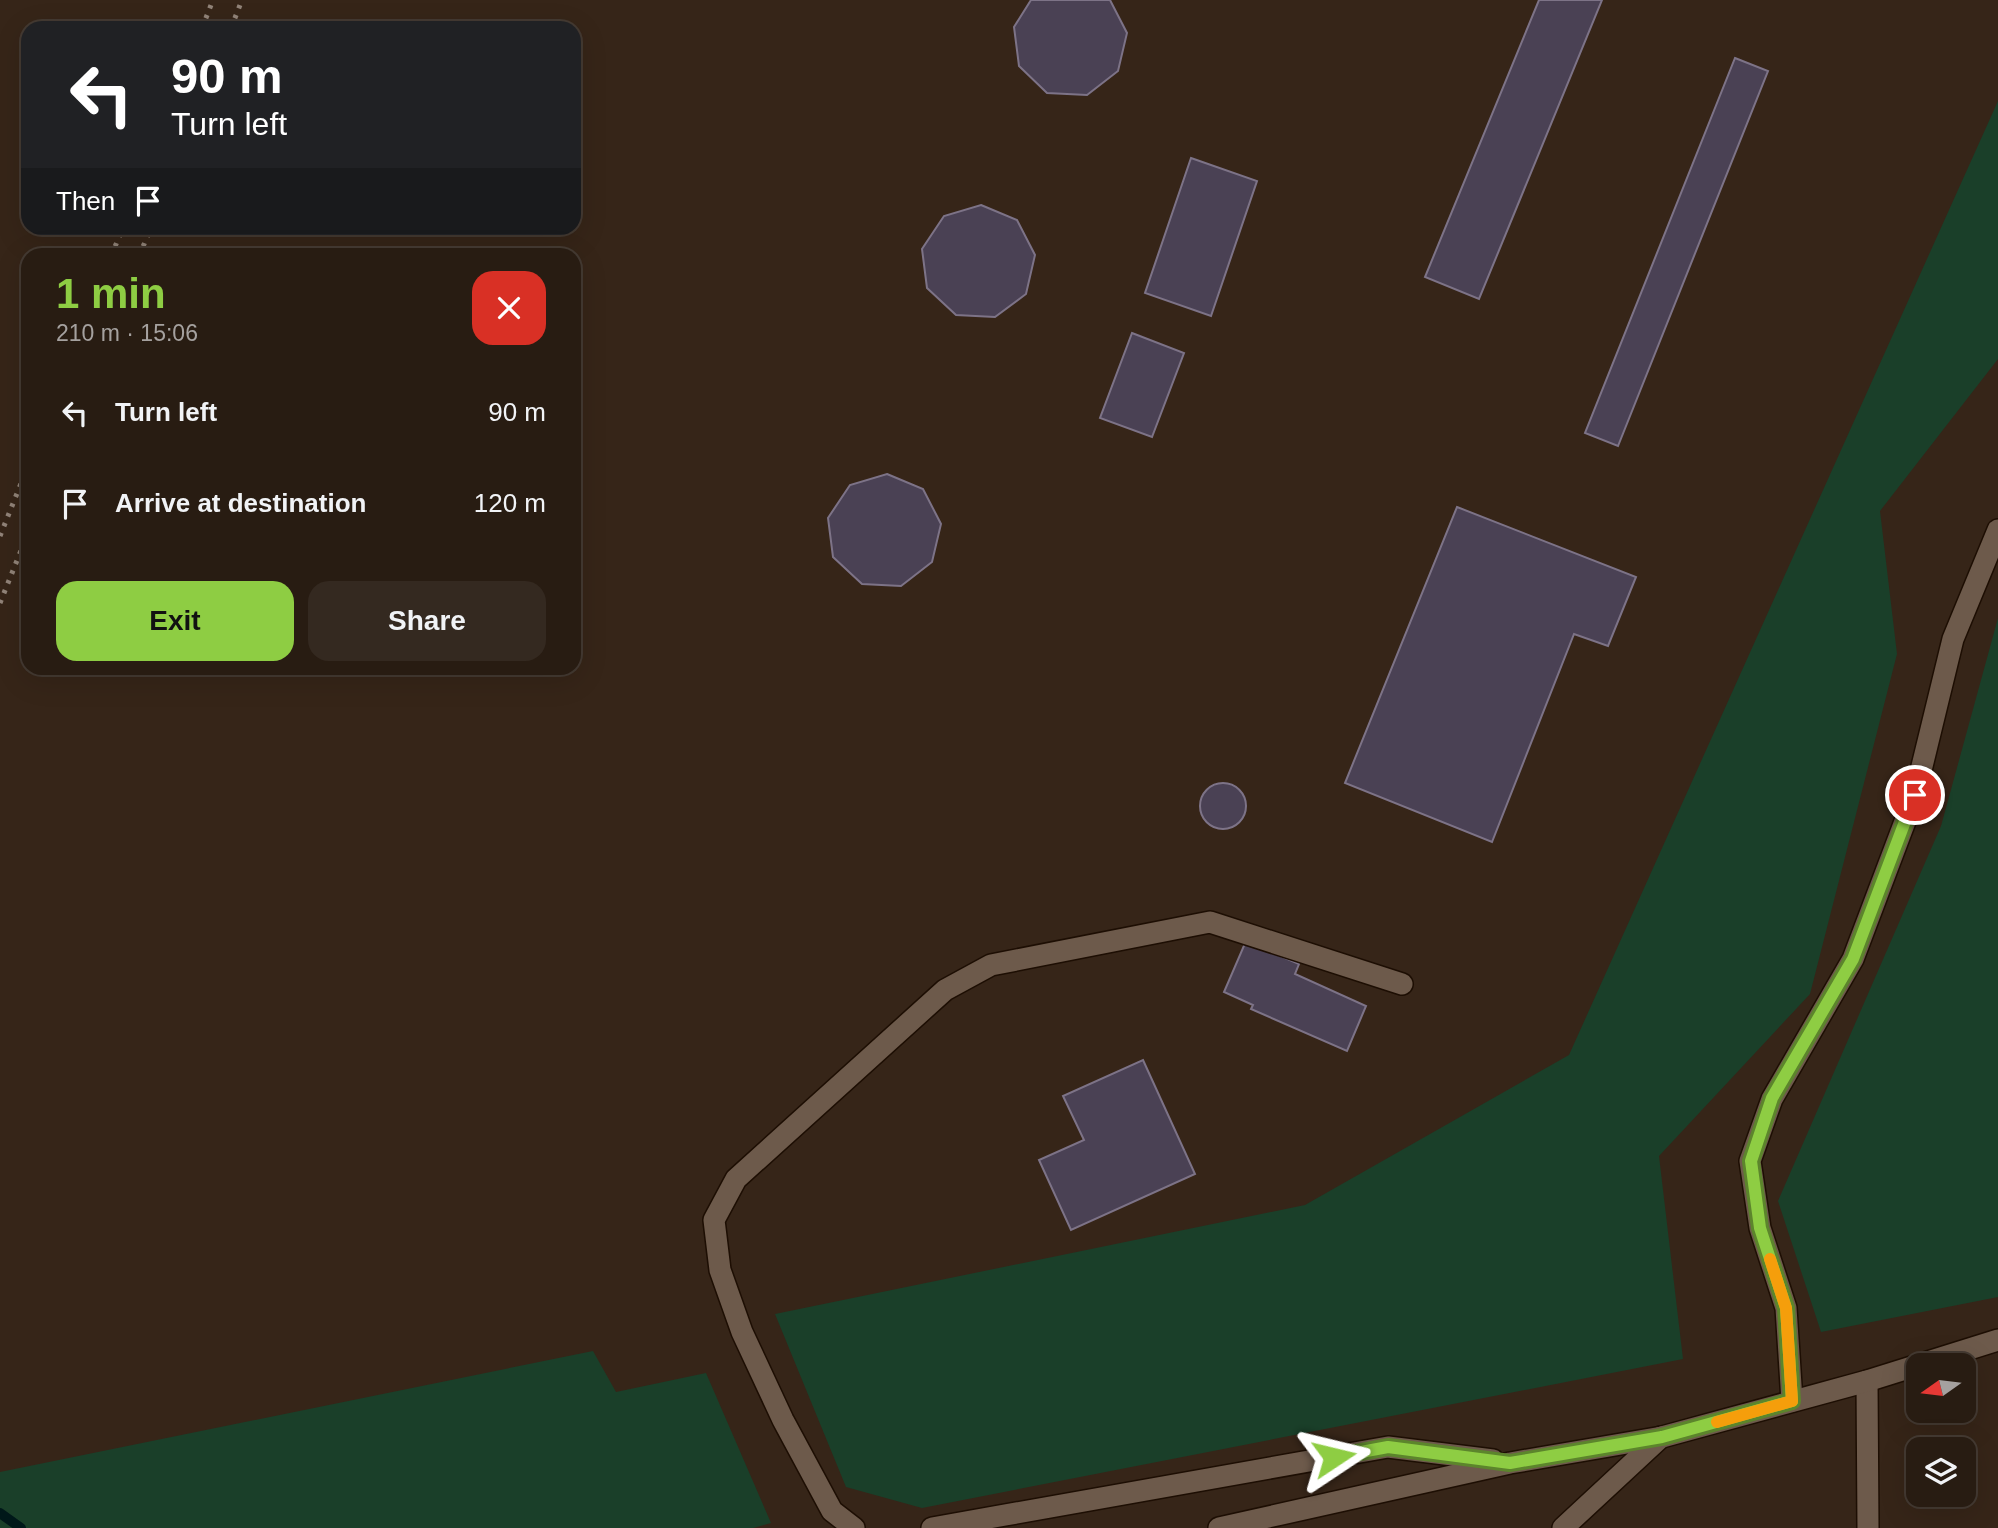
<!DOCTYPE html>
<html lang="en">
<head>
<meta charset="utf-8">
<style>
	:root { --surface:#281c12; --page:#342920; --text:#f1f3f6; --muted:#a5a19f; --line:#443a32; --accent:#8ecd43 }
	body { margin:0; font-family:Helvetica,sans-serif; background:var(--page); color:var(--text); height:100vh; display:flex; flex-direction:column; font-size:26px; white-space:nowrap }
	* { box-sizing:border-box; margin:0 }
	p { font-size:23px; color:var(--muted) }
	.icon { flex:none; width:38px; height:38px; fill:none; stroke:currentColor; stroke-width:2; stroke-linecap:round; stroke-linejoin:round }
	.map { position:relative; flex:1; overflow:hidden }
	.details { position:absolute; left:21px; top:248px; width:560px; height:427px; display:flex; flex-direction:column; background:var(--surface); border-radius:21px; box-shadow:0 7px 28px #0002,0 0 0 2px var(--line) }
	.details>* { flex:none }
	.top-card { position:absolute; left:21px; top:21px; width:560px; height:214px; border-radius:21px; box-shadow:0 7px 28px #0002,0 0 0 2px var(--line); background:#202124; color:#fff; overflow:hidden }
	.needle { width:46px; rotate:256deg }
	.buttons { position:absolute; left:1906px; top:1353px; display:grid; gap:14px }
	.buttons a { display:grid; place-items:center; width:70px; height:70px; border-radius:14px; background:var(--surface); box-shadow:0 7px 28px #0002,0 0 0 2px var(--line); font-size:35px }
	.pin { position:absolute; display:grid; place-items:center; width:60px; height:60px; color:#fff; margin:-30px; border:4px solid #fff; border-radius:50%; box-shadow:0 2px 7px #0007 }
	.me { position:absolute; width:77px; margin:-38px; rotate:80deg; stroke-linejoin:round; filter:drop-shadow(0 0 5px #0008) }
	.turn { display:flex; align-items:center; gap:24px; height:147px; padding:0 35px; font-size:32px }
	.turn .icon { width:91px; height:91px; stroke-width:2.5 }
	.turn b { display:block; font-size:49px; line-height:60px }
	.then { display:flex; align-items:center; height:66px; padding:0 35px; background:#0003; gap:14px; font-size:26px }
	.round { display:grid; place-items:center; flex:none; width:74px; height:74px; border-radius:21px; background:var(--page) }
	.overview { display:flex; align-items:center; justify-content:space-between; height:119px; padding:0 35px }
	h1 { font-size:42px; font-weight:700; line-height:52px; color:var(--accent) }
	.action { display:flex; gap:14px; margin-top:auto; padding:14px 35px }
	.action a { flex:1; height:80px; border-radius:21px; background:var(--accent); color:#111; font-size:28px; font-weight:700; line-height:80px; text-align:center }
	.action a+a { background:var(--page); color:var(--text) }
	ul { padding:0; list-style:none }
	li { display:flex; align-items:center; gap:21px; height:91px; padding:0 35px }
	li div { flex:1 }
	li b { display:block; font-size:26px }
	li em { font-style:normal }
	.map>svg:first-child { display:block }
	.green { fill:#1a3f29 }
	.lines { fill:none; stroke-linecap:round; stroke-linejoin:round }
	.stream { stroke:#001819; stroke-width:10 }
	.building { fill:#4a4154; stroke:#7d7387; stroke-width:2 }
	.minor-casing { stroke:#1d0e03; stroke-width:24 }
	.minor { stroke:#6d5a4b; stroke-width:21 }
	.rail { stroke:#918378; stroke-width:5; stroke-dasharray:3.5 7; stroke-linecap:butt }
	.route-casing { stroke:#5c852c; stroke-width:18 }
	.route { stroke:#8ecd43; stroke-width:12 }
	.slow { stroke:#f59e0b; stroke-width:12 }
</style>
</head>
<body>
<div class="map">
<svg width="1998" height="1528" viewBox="0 0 1998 1528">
	<rect width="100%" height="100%" fill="#362518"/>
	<!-- green -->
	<g class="green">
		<path d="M1998 101V359L1880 511 1897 654 1810 994 1659 1156 1683 1359 922 1508 846 1487 775 1314 1305 1205 1569 1055Z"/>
		<path d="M1998 618V1297L1821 1332 1778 1201 1941 826Z"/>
		<path d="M593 1351 616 1392 706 1373 771 1523 753 1528H0V1472Z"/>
	</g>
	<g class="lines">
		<!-- stream -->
		<path class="stream" d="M0 1513 21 1528"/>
	</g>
	<!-- building -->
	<g class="building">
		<path d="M1031 0H1110L1127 33 1118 71 1087 95 1047 93 1019 66 1014 27Z"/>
		<path d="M1539 0H1602L1479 299 1425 277Z"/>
		<path d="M1735 58 1768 71 1618 446 1585 433Z"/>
		<path d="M1191 158 1257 181 1211 316 1145 293Z"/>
		<path d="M981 205 1017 220 1035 255 1026 294 995 317 956 315 927 288 922 249 944 216Z"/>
		<path d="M1132 333 1184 353 1152 437 1100 418Z"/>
		<path d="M887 474 923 489 941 524 932 562 901 586 862 584 833 557 828 518 850 485Z"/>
		<path d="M1457 507 1636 577 1608 646 1574 634 1492 842 1345 783Z"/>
		<circle cx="1223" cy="806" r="23"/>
		<path d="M1246 941 1299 964 1295 974 1366 1006 1347 1051 1251 1009 1253 1005 1224 992Z"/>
		<path d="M1143 1060 1195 1174 1071 1230 1039 1160 1084 1140 1063 1096Z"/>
	</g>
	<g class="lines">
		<defs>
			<g id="minor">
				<path d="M1867 1381 1868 1528"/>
				<path d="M1792 1401 1786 1308 1760 1228 1750 1161 1772 1099 1853 959 1915 795 1953 639 1998 530"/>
				<path d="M854 1528 832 1511 783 1420 742 1332 720 1270 714 1220 736 1179 945 990 991 965 1210 922 1402 984"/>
				<path d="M932 1528 1388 1447 1493 1460"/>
				<path d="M1219 1528 1510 1463 1662 1437 1867 1381 1998 1340"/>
				<path d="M1563 1528 1661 1437"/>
			</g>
		</defs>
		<!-- minor casing -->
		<use href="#minor" class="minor-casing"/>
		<!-- minor -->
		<use href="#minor" class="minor"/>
		<!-- rail -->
		<g class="rail">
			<path d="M202 28 213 0"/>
			<path d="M231 28 242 0"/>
			<path d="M111 256 123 228"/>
			<path d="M139 256 151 228"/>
			<path d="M0 536 28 466"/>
			<path d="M0 603 28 533"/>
		</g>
	</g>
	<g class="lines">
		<defs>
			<path id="route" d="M1334 1457 1388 1447 1510 1463 1662 1437 1792 1401 1786 1308 1760 1228 1751 1161 1772 1098 1853 959 1915 795"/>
		</defs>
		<!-- route casing -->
		<use href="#route" class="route-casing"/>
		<!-- route -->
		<use href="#route" class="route"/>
		<!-- slow -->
		<path class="slow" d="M1717 1422 1792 1401 1786 1308 1770 1259"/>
	</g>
</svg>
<div class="buttons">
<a><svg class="needle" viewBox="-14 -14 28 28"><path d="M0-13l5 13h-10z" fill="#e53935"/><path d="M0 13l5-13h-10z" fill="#a5a19f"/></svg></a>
<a><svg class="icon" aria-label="layers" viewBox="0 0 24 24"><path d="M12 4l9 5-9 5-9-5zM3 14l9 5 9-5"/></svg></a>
</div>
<div class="pin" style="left:1915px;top:795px;background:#d93025"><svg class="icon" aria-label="arrive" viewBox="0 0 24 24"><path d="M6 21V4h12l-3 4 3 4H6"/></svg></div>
<svg class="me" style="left:1334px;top:1457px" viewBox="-20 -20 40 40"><path d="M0-17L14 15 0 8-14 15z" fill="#8ecd43" stroke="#fff" stroke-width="4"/></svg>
<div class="top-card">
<div class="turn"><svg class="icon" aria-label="left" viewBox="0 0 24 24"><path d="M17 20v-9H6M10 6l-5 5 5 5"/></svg><div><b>90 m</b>Turn left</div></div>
<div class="then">Then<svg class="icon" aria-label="arrive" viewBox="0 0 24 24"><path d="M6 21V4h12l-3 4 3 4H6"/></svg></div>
</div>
<section class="details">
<div class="overview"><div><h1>1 min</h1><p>210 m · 15:06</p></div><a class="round" style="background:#d93025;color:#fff"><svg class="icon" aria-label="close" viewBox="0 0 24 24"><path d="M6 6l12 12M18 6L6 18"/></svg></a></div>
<ul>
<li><svg class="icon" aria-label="left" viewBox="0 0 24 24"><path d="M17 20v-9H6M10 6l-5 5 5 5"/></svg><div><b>Turn left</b></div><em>90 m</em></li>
<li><svg class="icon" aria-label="arrive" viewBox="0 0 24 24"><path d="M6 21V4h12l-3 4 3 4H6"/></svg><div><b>Arrive at destination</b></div><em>120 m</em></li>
</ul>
<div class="action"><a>Exit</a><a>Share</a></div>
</section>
</div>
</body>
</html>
